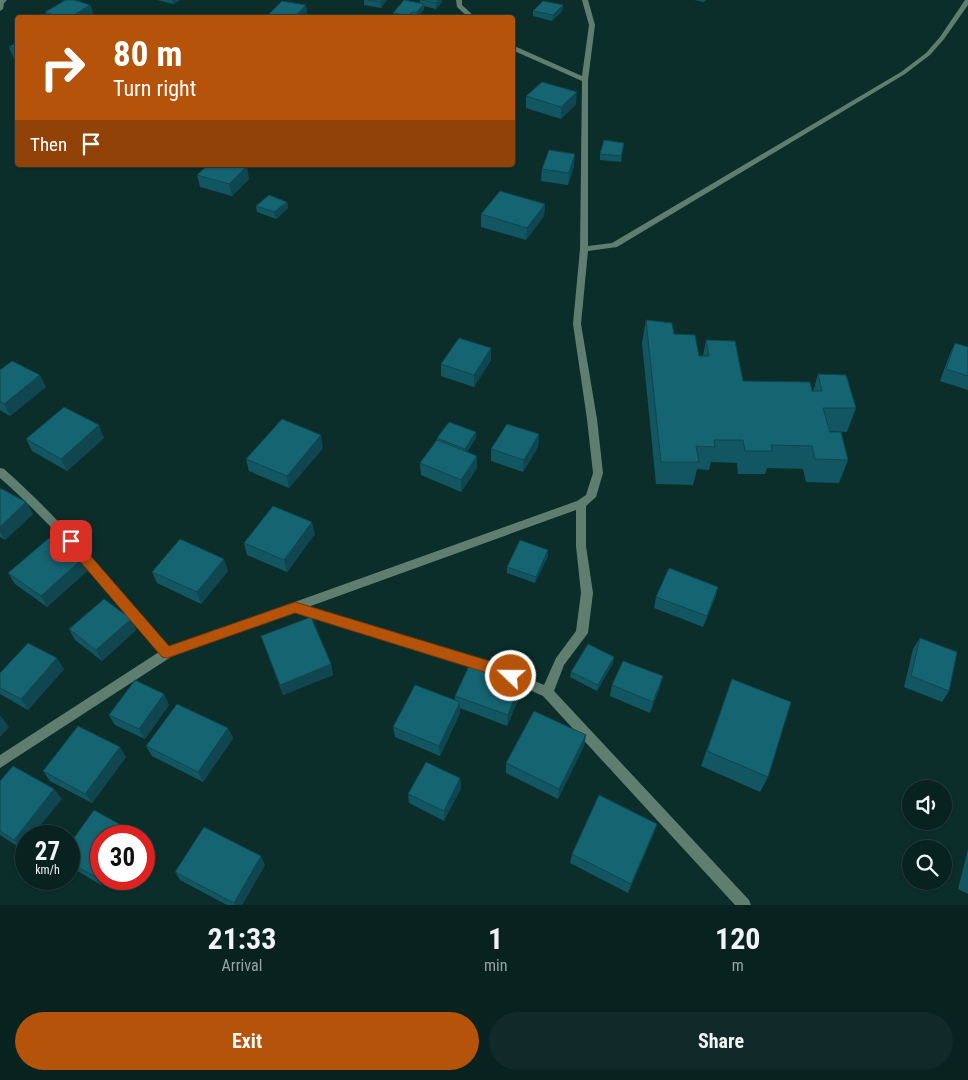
<!DOCTYPE html>
<html lang="en">
<head>
<meta charset="utf-8">
<style>
	:root { --surface:#082220; --page:#112a29; --text:#f1f3f6; --muted:#98a4a5; --line:#293f3e; --accent:#b45309 }
	body { margin:0; font-family:"Roboto Condensed",sans-serif; background:var(--page); color:var(--text); height:100vh; display:flex; flex-direction:column; font-size:19px; white-space:nowrap }
	* { box-sizing:border-box; margin:0 }
	p { font-size:16px; color:var(--muted) }
	.icon { flex:none; width:28px; height:28px; fill:none; stroke:currentColor; stroke-width:2; stroke-linecap:round; stroke-linejoin:round }
	.map { position:relative; height:905px; overflow:hidden }
	.drawer { display:flex; flex-direction:column; background:var(--surface); flex:1 }
	.drawer>* { flex:none }
	.guide { position:absolute; left:15px; top:15px; width:500px; height:152px; border-radius:5px; box-shadow:0 1px 4px #0004,0 0 0 1px var(--line); background:#b45309; color:#fff; overflow:hidden }
	.fabs { position:absolute; left:902px; top:780px; display:grid; gap:10px }
	.fabs a { display:grid; place-items:center; width:50px; height:50px; border-radius:50%; background:var(--surface); box-shadow:0 1px 4px #0004,0 0 0 1px var(--line); font-size:25px }
	.speed { position:absolute; left:15px; top:825px; display:flex; gap:10px; font-size:25px; font-weight:700; text-align:center }
	.speed>* { display:grid; place-content:center; width:65px; height:65px; border-radius:50%; background:var(--surface); box-shadow:0 1px 4px #0004,0 0 0 1px var(--line); line-height:1 }
	.speed small { font-size:12px; font-weight:400 }
	.speed .limit { border:8px solid #d22; background:#fff; color:#111 }
	.pin { position:absolute; display:grid; place-items:center; width:42px; height:42px; color:#fff; margin:-21px; border-radius:10px; box-shadow:0 2px 8px #0006 }
	.me { position:absolute; width:55px; margin:-28px; rotate:292deg; stroke-linejoin:round; filter:drop-shadow(0 0 4px #0008) }
	.turn { display:flex; align-items:center; gap:18px; height:105px; padding:0 15px; font-size:22px }
	.turn .icon { width:65px; height:65px; stroke-width:2.5 }
	.turn b { display:block; font-size:35px; line-height:42px }
	.then { display:flex; align-items:center; height:48px; padding:0 15px; background:#0003; gap:10px; font-size:19px }
	.eta { display:flex; justify-content:space-evenly; align-items:center; height:85px; text-align:center }
	.eta b { font-size:30px; font-weight:700; line-height:35px }
	.button { display:flex; gap:10px; margin-top:auto; padding:10px 15px }
	.button a { flex:1; height:58px; border-radius:30px; background:var(--accent); color:#fff; font-size:20px; font-weight:700; line-height:58px; text-align:center }
	.button a+a { background:var(--page); color:var(--text) }
	.map>svg:first-child { display:block }
	.lines { fill:none; stroke-linecap:round; stroke-linejoin:round }
	.minor { fill:#5f7e6f; fill-rule:evenodd }
	.wall { fill:#125661 }
	.shaded-wall { fill:#0f464f }
	.building { fill:#156471; stroke:#0f464f }
	.route { fill:#b45309; stroke:#753606 }
</style>
</head>
<body>
<div class="map">
<svg width="968" height="905" viewBox="0 0 968 905">
	<rect width="100%" height="100%" fill="#0b2e2b"/>
	<g class="lines">
		<!-- minor -->
		<g class="minor">
			<path d="M0 0H7L4 3 3 9 0 11Z"/>
			<path d="M456 0H462V5L476 18H469L457 7Z"/>
			<path d="M582 0H588L595 25 588 80V246L612 243 901 72 926 53 940 37 965 0H968V5L944 39 930 55 905 74 617 247 588 251 581 324 597 419 603 473 596 497 586 506V546L593 593 588 633 564 665 554 691 749 900 751 905H735L543 696 491 673 294 612 171 657 0 768V755L159 652C108 591 59 530 0 478V468L4 469C65 523 116 585 169 647L577 501 586 495 593 473 587 419 573 324 580 249 582 81 512 50V45L582 76 589 25ZM576 510V546L581 593 576 631 556 658 544 685 493 663 308 607Z"/>
		</g>
	</g>
	<!-- wall -->
	<g class="wall">
		<path d="M62 0H77H76L90 5 94 16 91 18H47L45 12 65 1Z"/>
		<path d="M157 0H180L173 4Z"/>
		<path d="M364 0H387L381 8 364 5Z"/>
		<path d="M420 0 442 2 436 9 424 6V9L420 14 436 18H394L393 13 420 3Z"/>
		<path d="M694 0H706L704 2Z"/>
		<path d="M306 5 307 16 306 18H269V14Z"/>
		<path d="M563 5 562 11 552 21 533 16V11Z"/>
		<path d="M18 42V60L14 59 9 47Z"/>
		<path d="M526 96 576 104 561 119 526 108Z"/>
		<path d="M624 143 621 162 600 160V154Z"/>
		<path d="M574 166 568 185 541 181 542 169Z"/>
		<path d="M197 175 249 179 232 196 200 187Z"/>
		<path d="M287 202 288 208 276 219 257 212 256 206Z"/>
		<path d="M545 204 544 216 526 240 481 227V214Z"/>
		<path d="M646 320 674 334 699 356H703L706 340 743 381 813 391 818 374 856 408 847 432 829 431 848 460 839 483 806 482 803 469 767 468 765 474H738L737 463 711 462 709 470 697 469 693 485 656 484 642 343Z"/>
		<path d="M955 343 968 347V390L940 381 949 356Z"/>
		<path d="M491 360 474 387 441 376V364Z"/>
		<path d="M0 370 46 387 10 416 0 410Z"/>
		<path d="M476 432V438L467 452 477 468 461 492 421 475 420 463 437 440V438Z"/>
		<path d="M539 434 538 447 523 472 491 461V449Z"/>
		<path d="M104 438 67 471 32 451 26 439Z"/>
		<path d="M323 448 289 488 249 471 246 459Z"/>
		<path d="M0 488 26 502 33 514 5 540 0 537Z"/>
		<path d="M315 534 287 572 247 555 244 543Z"/>
		<path d="M548 556 535 583 507 573V567Z"/>
		<path d="M82 559 87 571 47 607 15 584 8 573Z"/>
		<path d="M228 571 201 604 157 583 152 572Z"/>
		<path d="M718 587 715 598 703 627 654 608 656 597Z"/>
		<path d="M131 619 136 630 102 661 75 640 69 629Z"/>
		<path d="M261 636 331 664 333 675 283 695Z"/>
		<path d="M920 638 949 691 942 702 904 687 913 649Z"/>
		<path d="M614 657 613 663 597 691 570 677 571 672Z"/>
		<path d="M64 669 28 710 0 694V673Z"/>
		<path d="M732 679 768 777 760 792 701 766Z"/>
		<path d="M521 682V693L507 726 460 708V713L440 756 395 737 393 727 455 701V696Z"/>
		<path d="M612 685 660 687 650 713 610 696Z"/>
		<path d="M169 705 145 739 115 725 109 715Z"/>
		<path d="M228 728 233 738 203 782 152 756 146 746Z"/>
		<path d="M586 735 584 746 558 799 506 773V763Z"/>
		<path d="M126 757 92 803 50 781 43 771Z"/>
		<path d="M460 778 461 788 444 821 409 803 408 794Z"/>
		<path d="M0 781 62 799 26 836V843L22 849 0 835Z"/>
		<path d="M128 829 133 836H101V885L69 866V845Z"/>
		<path d="M654 833 628 893 570 863 572 854Z"/>
		<path d="M968 849V894L958 889Z"/>
		<path d="M265 865 242 905H227L180 880 175 872Z"/>
	</g>
	<!-- shaded-wall -->
	<g class="shaded-wall">
		<path d="M172 0H180L173 4Z"/>
		<path d="M382 0H387L381 8 380 2Z"/>
		<path d="M439 0H442V2L436 9V3Z"/>
		<path d="M424 4V9L417 18 413 16Z"/>
		<path d="M90 5 94 16 91 18H69Z"/>
		<path d="M306 5 307 16 306 18H293Z"/>
		<path d="M563 5 562 11 552 21 553 15Z"/>
		<path d="M577 92 576 104 561 119V107Z"/>
		<path d="M575 154 574 166 568 185 569 173Z"/>
		<path d="M247 166 249 179 232 196 229 184Z"/>
		<path d="M287 202 288 208 276 219 274 212Z"/>
		<path d="M545 204 544 216 526 240 527 228Z"/>
		<path d="M491 348V360L474 387V375Z"/>
		<path d="M40 375 46 387 10 416 4 404Z"/>
		<path d="M99 425 104 438 67 471 61 459Z"/>
		<path d="M476 432V438L465 455V449Z"/>
		<path d="M539 434 538 447 523 472 524 460Z"/>
		<path d="M321 435 323 448 289 488 287 476Z"/>
		<path d="M477 456V468L461 492V480Z"/>
		<path d="M26 502 33 514 5 540 0 532V527Z"/>
		<path d="M312 522 315 534 287 572 284 560Z"/>
		<path d="M548 550V556L535 583 536 577Z"/>
		<path d="M82 559 87 571 47 607 41 596Z"/>
		<path d="M224 559 228 571 201 604 197 592Z"/>
		<path d="M718 587 715 598 703 627 707 616Z"/>
		<path d="M131 619 136 630 102 661 96 650Z"/>
		<path d="M614 657 613 663 597 691 598 685Z"/>
		<path d="M57 658 64 669 28 710 21 699Z"/>
		<path d="M331 664 333 675 283 695 280 685Z"/>
		<path d="M663 676 660 687 650 713 653 702Z"/>
		<path d="M521 682V693L507 726 508 715Z"/>
		<path d="M164 694 169 705 145 739 139 729Z"/>
		<path d="M460 702V713L440 756 439 746Z"/>
		<path d="M1 716 9 727 0 737V717Z"/>
		<path d="M228 728 233 738 203 782 198 772Z"/>
		<path d="M586 735 584 746 558 799 559 789Z"/>
		<path d="M120 747 126 757 92 803 85 794Z"/>
		<path d="M460 778 461 788 444 821V811Z"/>
		<path d="M54 789 62 799 32 836H26V843L22 849 14 840Z"/>
		<path d="M657 824 654 833 628 893 631 884Z"/>
		<path d="M128 829 133 836H122Z"/>
		<path d="M261 856 265 865 242 905H235L234 903Z"/>
		<path d="M101 866V879H105L101 885 94 876Z"/>
	</g>
	<!-- building -->
	<g class="building">
		<path d="M66 0H74L90 5 69 18H64L45 12Z"/>
		<path d="M368 0H382L380 2Z"/>
		<path d="M404 0 424 4 416 13 413 12 408 16 393 13Z"/>
		<path d="M421 0H439L436 3Z"/>
		<path d="M282 1 306 5 293 18 269 14Z"/>
		<path d="M543 1 563 5 553 15 533 11Z"/>
		<path d="M413 12 436 18H406Z"/>
		<path d="M18 42V49L9 47Z"/>
		<path d="M542 82 577 92 561 107 526 96Z"/>
		<path d="M604 140 624 143 621 156 600 154Z"/>
		<path d="M549 150 575 154 569 173 542 169Z"/>
		<path d="M208 165H242L247 166 229 184 197 175Z"/>
		<path d="M500 191 545 204 527 228 481 214Z"/>
		<path d="M269 195 287 202 274 212 256 206Z"/>
		<path d="M646 320 672 323 674 334 695 335 699 356H709L706 340 735 341 743 381 810 382 812 391H822L818 374 846 375 856 408H823L830 432H841L848 460 815 459 812 446 771 445 772 451H745L743 440H714L715 447 696 446 699 462H661Z"/>
		<path d="M459 338 491 348 474 375 441 364Z"/>
		<path d="M955 343 968 347V376L946 369Z"/>
		<path d="M12 361 40 375 4 404 0 401V370Z"/>
		<path d="M64 407 99 425 61 459 26 439Z"/>
		<path d="M282 419 321 435 287 476 246 459Z"/>
		<path d="M449 422 476 432 465 449 437 438Z"/>
		<path d="M507 424 539 434 524 460 491 449Z"/>
		<path d="M437 440 477 456 461 480 420 463Z"/>
		<path d="M0 488 26 502 0 527Z"/>
		<path d="M273 506 312 522 284 560 244 543Z"/>
		<path d="M49 538 82 559 41 596 8 573Z"/>
		<path d="M180 539 224 559 197 592 152 572Z"/>
		<path d="M520 540 548 550 536 577 507 567Z"/>
		<path d="M669 568 718 587 707 616 656 597Z"/>
		<path d="M104 599 131 619 96 650 69 629Z"/>
		<path d="M311 617 331 664 280 685 261 636Z"/>
		<path d="M920 638 957 652 949 691 911 676Z"/>
		<path d="M28 643 57 658 21 699 0 688V673Z"/>
		<path d="M588 644 614 657 598 685 571 672Z"/>
		<path d="M623 661 663 676 653 702 612 685Z"/>
		<path d="M470 664 521 682 508 715 455 696Z"/>
		<path d="M732 679 791 702 768 777 707 751Z"/>
		<path d="M135 680 164 694 139 729 109 715Z"/>
		<path d="M415 685 460 702 439 746 393 727Z"/>
		<path d="M177 704 228 728 198 772 146 746Z"/>
		<path d="M534 711 586 735 559 789 506 763Z"/>
		<path d="M78 726 120 747 85 794 43 771Z"/>
		<path d="M426 762 460 778 444 811 408 794Z"/>
		<path d="M13 766 54 789 14 840 0 831V781Z"/>
		<path d="M599 795 657 824 631 884 572 854Z"/>
		<path d="M94 810 128 829 122 836H101V866L94 876 69 862V845Z"/>
		<path d="M204 827 261 856 234 903 175 872Z"/>
	</g>
	<!-- route -->
	<path class="route" d="M71 536 75 538 169 646 295 602 493 662 516 672 518 676 516 681 511 682 491 674 295 613 167 658 162 657 66 545 65 541 66 538Z"/>
</svg>
<div class="fabs">
<a><svg class="icon" aria-label="sound" viewBox="0 0 24 24"><path d="M4 9h4l5-4v14l-5-4H4zM17 9q2 3 0 6"/></svg></a>
<a><svg class="icon" aria-label="search" viewBox="0 0 24 24"><circle cx="10" cy="10" r="6"/><path d="M15 15l6 6"/></svg></a>
</div>
<div class="speed"><div>27<small>km/h</small></div><div class="limit">30</div></div>
<div class="pin" style="left:71px;top:541px;background:#d93025"><svg class="icon" aria-label="arrive" viewBox="0 0 24 24"><path d="M6 21V4h12l-3 4 3 4H6"/></svg></div>
<svg class="me" style="left:511px;top:676px" viewBox="-20 -20 40 40"><circle r="17" fill="#b45309" stroke="#fff" stroke-width="3"/><path d="M0-11L8 9 0 5-8 9z" fill="#fff"/></svg>
<div class="guide">
<div class="turn"><svg class="icon" aria-label="right" viewBox="0 0 24 24"><path d="M7 20v-9h11M14 6l5 5-5 5"/></svg><div><b>80 m</b>Turn right</div></div>
<div class="then">Then<svg class="icon" aria-label="arrive" viewBox="0 0 24 24"><path d="M6 21V4h12l-3 4 3 4H6"/></svg></div>
</div>
</div>
<section class="drawer">
<div class="eta">
<div><b>21:33</b><p>Arrival</p></div>
<div><b>1</b><p>min</p></div>
<div><b>120</b><p>m</p></div>
</div>
<div class="button"><a>Exit</a><a>Share</a></div>
</section>
</body>
</html>
